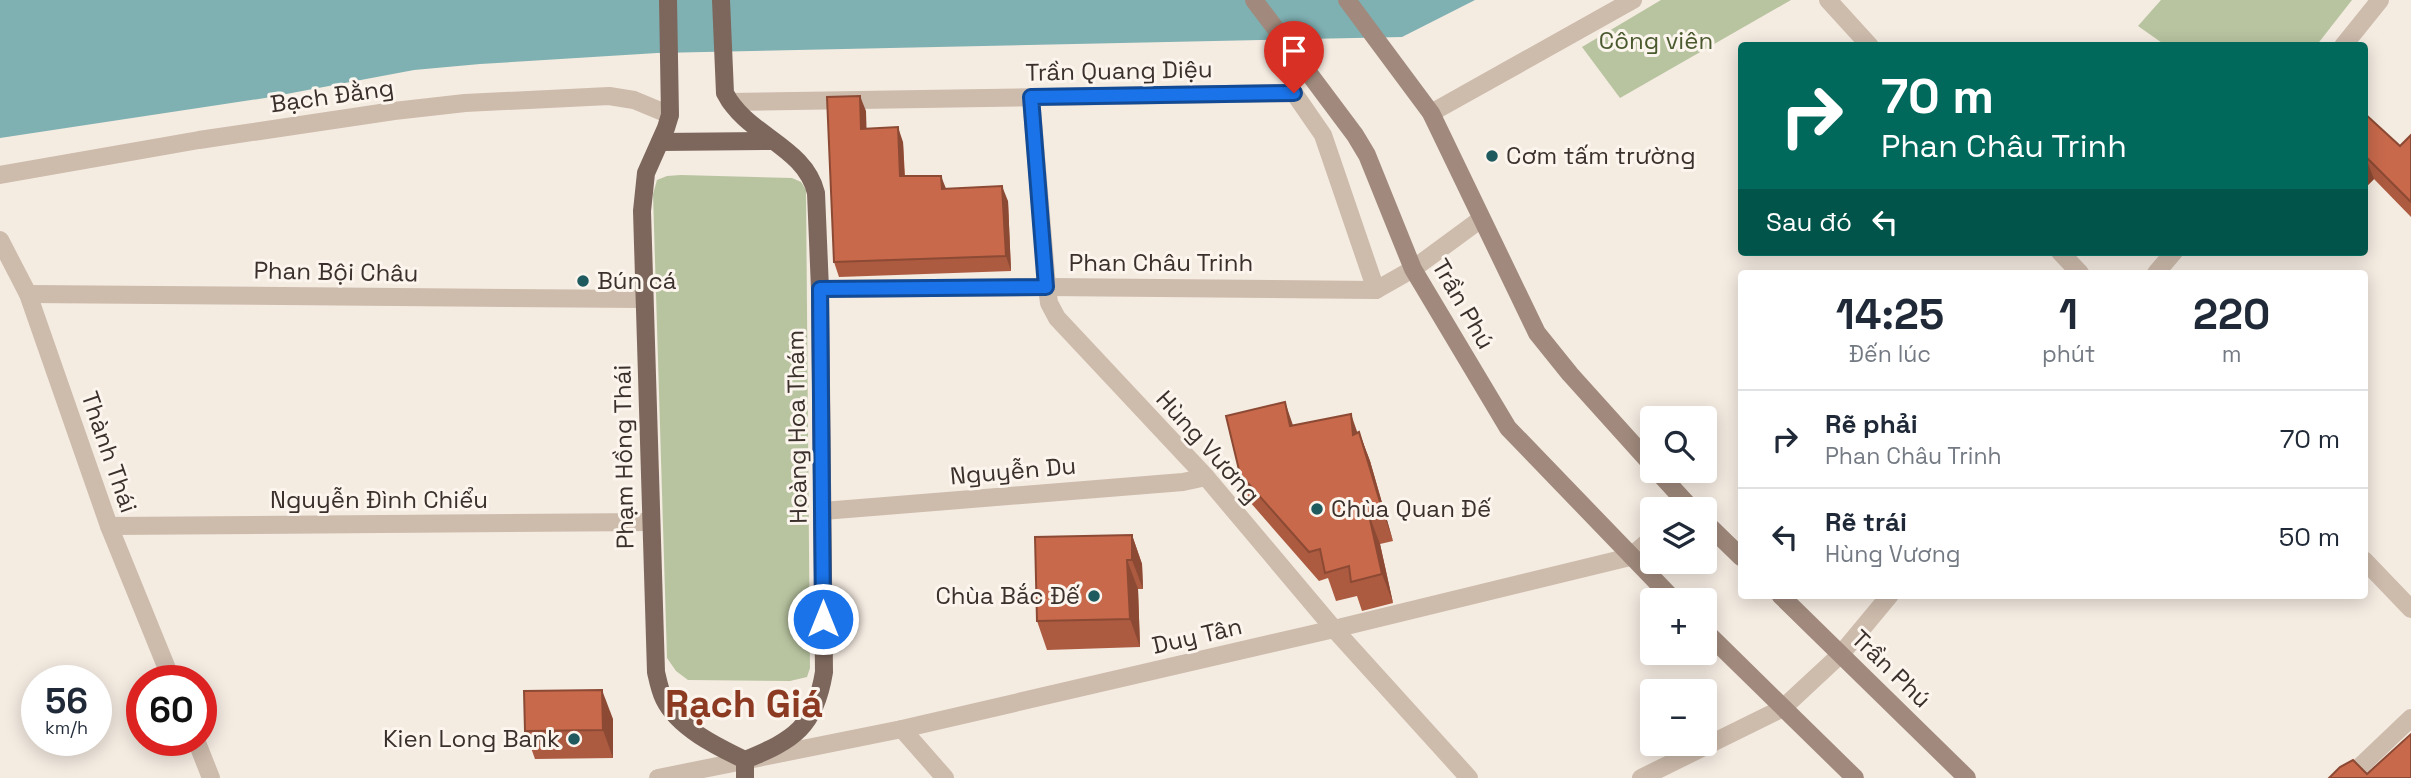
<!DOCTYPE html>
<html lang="vi">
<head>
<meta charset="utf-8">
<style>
	:root { --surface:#fff; --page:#f6f6f7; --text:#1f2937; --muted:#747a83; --line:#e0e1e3 }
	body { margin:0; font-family:"Space Grotesk",sans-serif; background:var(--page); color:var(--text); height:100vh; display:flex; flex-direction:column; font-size:26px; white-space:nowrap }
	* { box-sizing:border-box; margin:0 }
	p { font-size:23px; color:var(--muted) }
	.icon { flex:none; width:38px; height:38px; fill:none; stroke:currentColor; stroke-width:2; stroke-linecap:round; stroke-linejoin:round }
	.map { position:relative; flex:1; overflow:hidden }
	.panel { position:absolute; left:1738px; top:270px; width:630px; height:329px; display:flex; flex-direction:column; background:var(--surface); border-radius:7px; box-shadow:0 4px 18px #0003 }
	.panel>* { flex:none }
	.top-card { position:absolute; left:1738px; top:42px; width:630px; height:214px; border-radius:7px; box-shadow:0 4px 18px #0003; background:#00695c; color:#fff; overflow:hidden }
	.tools { position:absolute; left:1640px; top:406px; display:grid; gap:14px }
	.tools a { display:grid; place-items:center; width:77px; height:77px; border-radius:7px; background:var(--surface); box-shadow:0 4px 18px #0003; font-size:35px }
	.speed { position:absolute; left:21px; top:665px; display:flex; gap:14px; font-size:35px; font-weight:700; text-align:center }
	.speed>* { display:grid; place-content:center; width:91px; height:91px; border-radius:50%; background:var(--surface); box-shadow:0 4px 18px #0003; line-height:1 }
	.speed small { font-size:18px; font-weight:400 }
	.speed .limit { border:10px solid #d22; background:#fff; color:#111 }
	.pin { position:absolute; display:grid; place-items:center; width:60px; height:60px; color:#fff; margin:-72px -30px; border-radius:50% 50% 50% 0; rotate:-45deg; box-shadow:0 0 7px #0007 }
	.pin .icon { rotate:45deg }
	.me { position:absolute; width:77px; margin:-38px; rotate:0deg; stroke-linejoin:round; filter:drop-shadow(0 0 5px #0008) }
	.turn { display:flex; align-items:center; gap:24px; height:147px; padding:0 28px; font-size:32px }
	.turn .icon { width:91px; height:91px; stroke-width:2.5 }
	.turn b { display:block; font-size:49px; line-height:60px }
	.then { display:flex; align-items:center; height:66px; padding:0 28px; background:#0003; gap:14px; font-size:26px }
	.eta { display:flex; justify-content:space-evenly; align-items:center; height:119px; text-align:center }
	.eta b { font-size:42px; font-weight:700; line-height:49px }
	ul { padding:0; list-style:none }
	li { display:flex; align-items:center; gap:21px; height:98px; padding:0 28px; border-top:2px solid var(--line) }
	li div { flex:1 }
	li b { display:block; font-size:26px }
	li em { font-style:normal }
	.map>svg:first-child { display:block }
	.green { fill:#b8c4a0 }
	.water { fill:#7fb0b2 }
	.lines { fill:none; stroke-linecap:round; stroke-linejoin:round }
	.minor { stroke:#cdbbac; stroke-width:18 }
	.tertiary { stroke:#cdbbac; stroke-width:18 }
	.secondary { stroke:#a18a7d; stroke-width:18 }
	.primary { stroke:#7d675c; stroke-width:18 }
	.wall { fill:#ac5a40 }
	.shaded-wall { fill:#8c4a34 }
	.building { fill:#c8694b; stroke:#8c4a34; stroke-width:2 }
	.route-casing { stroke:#114b97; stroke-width:18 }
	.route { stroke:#1a73e8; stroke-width:12 }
	.poi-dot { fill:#1f5a5e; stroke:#fbf5ee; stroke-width:2.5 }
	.labels { text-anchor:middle; stroke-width:6; stroke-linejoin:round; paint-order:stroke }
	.park-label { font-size:24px; fill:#4a5a2e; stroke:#fbf5ee }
	.street-label { font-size:24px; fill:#3b302b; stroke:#fbf5ee }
	.poi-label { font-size:24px; fill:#3b302b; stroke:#fbf5ee; text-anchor:start }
	.town-label { font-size:38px; font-weight:bold; fill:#8c3b22; stroke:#fbf5ee }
</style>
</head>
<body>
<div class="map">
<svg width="2411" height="778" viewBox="0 0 2411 778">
	<rect width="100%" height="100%" fill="#f4ebe1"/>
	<!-- green -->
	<g class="green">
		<path d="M1661 0H1791L1620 98 1582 47Z"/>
		<path d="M2161 0H2352L2316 46 2165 45 2138 26Z"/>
		<path d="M681 175 792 178 801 182 806 190 810 668 807 677 790 681 688 680 676 671 667 658 653 194 657 180 667 176Z"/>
	</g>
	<!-- water -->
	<path class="water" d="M0 0H1475L1402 37 657 53 480 64 414 70 265 98 0 138Z"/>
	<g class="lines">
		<!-- minor -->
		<g class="minor">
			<path d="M1828 0 1870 46"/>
			<path d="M1031 97 1047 287 1049 303 1057 318 1206 477 1334 629 1469 778"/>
			<path d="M730 102 1294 93 1323 135 1376 290"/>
			<path d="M0 175 199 140 394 111 465 103 609 96 634 100 670 115"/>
			<path d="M0 240 28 294 109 526 172 681"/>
			<path d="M2060 252 2080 273"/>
			<path d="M820 289 1047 287 1376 290 1413 269 1481 219"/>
			<path d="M28 294 644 299"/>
			<path d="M823 511 1183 482 1206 477"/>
			<path d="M109 526 650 522"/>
			<path d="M2364 560 2411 609"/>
			<path d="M902 729 945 778"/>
			<path d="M196 740 211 778"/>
			<path d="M658 778 902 729 1334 629 1630 557 1652 538"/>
			<path d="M2348 778 2411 718"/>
		</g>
		<!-- tertiary -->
		<g class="tertiary">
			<path d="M2343 46 2380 0"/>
			<path d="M1431 113 1633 0"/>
			<path d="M2156 273 2174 252"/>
			<path d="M1641 778 1783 708 1841 654 1890 595"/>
		</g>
		<!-- secondary -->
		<g class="secondary">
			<path d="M1254 0 1355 135 1367 155 1413 269 1508 428 1674 600"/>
			<path d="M1347 0 1431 113 1537 333 1570 374 1652 465"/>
			<path d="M1657 471 1692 509"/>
			<path d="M1704 521 1741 557"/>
			<path d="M1780 595 1967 778"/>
			<path d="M1704 630 1855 778"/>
		</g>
		<!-- primary -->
		<g class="primary">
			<path d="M668 0 670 115 666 128 646 173 642 211 656 672C658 681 660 691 664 699 678 728 718 747 745 760"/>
			<path d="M721 0 725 93C747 136 805 146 816 193L820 289 824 672C815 727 794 740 745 760"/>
			<path d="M660 142 773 141"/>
			<path d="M745 760V778"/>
		</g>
	</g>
	<!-- wall -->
	<g class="wall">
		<path d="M866 111V129L903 142 905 176 946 189 1008 201 1011 271 839 277 834 262Z"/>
		<path d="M2364 113 2400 146 2411 135V217L2374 179 2364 189Z"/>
		<path d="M1293 425 1359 432 1370 461 1393 541 1380 544 1393 603 1362 611 1357 596 1336 601 1328 578 1319 581 1250 502 1240 474Z"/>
		<path d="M1132 535 1142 564 1143 589H1138L1140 647 1047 650 1037 621Z"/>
		<path d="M613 719V758L535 759 525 731Z"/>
	</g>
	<!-- shaded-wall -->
	<g class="shaded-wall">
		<path d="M860 96 866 111 867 144 861 129Z"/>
		<path d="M898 127 903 142 905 191 900 176Z"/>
		<path d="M2365 156 2374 179 2364 189V157Z"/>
		<path d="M941 176 947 191 942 189Z"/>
		<path d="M1002 186 1008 201 1011 271 1006 256Z"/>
		<path d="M1285 402 1295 431 1290 426Z"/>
		<path d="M1351 414 1361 443 1353 435Z"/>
		<path d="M1359 432 1370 461 1393 541 1383 512Z"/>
		<path d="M1369 515 1380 544 1393 603 1382 574Z"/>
		<path d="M1132 535 1142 564 1143 589 1132 560Z"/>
		<path d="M1127 560 1138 589 1140 647 1130 619Z"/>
		<path d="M602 690 613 719V758L603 730Z"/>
	</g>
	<!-- building -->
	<g class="building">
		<path d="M860 96 861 129 898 127 900 176H941L942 189 1002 186 1006 256 834 262 827 97Z"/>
		<path d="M2364 113 2400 146 2411 135V202L2365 156 2364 157Z"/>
		<path d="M1285 402 1290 426 1351 414 1353 435 1359 432 1383 512 1369 515 1382 574 1351 582 1349 566 1325 573 1320 549 1309 552 1240 474 1226 416Z"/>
		<path d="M1132 535V560H1127L1130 619 1037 621 1035 537Z"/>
		<path d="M602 690 603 730 525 731 524 691Z"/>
		<path d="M2411 734V778H2329L2340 767 2353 760 2367 774Z"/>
	</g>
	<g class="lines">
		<defs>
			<path id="route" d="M823 619 820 289 1046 287 1031 97 1294 93"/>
		</defs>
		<!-- route casing -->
		<use href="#route" class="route-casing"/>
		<!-- route -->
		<use href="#route" class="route"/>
	</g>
	<!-- markers -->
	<g class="poi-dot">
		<circle cx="1492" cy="156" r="7"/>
		<circle cx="583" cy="281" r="7"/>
		<circle cx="1317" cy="509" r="7"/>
		<circle cx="1094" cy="596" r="7"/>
		<circle cx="574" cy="739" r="7"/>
	</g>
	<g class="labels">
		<!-- park labels -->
		<g class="park-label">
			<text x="1656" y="49">Công viên</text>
		</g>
		<!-- street labels -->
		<g class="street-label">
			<text transform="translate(1119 71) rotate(-1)" y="8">Trần Quang Diệu</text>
			<text transform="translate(332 96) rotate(-8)" y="8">Bạch Đằng</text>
			<text x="1161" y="271">Phan Châu Trinh</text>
			<text transform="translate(336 272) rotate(1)" y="8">Phan Bội Châu</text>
			<text transform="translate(1463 304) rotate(60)" y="8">Trần Phú</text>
			<text transform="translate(797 427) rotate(-91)" y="8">Hoàng Hoa Thám</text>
			<text transform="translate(1208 447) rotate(48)" y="8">Hùng Vương</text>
			<text transform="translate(109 452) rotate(71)" y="8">Thành Thái</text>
			<text transform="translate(624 457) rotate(-91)" y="8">Phạm Hồng Thái</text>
			<text transform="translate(1013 471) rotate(-5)" y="8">Nguyễn Du</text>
			<text x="379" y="508">Nguyễn Đình Chiểu</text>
			<text transform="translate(1197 636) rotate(-13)" y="8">Duy Tân</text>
			<text transform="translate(1891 669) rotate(44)" y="8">Trần Phú</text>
		</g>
		<!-- poi labels -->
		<g class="poi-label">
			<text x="1506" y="164">Cơm tấm trường</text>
			<text x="597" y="289">Bún cá</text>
			<text x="1331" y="517">Chùa Quan Đế</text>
			<text x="1080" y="604" text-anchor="end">Chùa Bắc Đế</text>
			<text x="560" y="747" text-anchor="end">Kien Long Bank</text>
		</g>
		<!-- town labels -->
		<g class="town-label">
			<text x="744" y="717">Rạch Giá</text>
		</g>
	</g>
</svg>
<div class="tools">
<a><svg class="icon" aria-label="search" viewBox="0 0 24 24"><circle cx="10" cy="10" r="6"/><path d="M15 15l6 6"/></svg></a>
<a><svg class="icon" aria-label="layers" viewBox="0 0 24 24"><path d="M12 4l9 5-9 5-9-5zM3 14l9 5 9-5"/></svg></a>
<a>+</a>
<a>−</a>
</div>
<div class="speed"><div>56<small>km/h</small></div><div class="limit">60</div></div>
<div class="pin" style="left:1294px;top:93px;background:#d93025"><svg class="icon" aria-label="arrive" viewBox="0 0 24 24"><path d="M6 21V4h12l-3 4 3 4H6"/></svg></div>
<svg class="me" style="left:823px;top:619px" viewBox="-20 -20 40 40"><circle r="17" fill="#1a73e8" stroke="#fff" stroke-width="3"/><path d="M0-11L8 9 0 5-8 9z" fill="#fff"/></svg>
<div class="top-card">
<div class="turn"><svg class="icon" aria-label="right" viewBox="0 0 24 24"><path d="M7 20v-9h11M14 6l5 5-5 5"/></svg><div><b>70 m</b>Phan Châu Trinh</div></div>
<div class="then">Sau đó<svg class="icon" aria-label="left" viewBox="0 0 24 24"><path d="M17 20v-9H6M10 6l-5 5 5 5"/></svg></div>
</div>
<section class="panel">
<div class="eta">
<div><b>14:25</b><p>Đến lúc</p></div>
<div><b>1</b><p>phút</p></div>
<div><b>220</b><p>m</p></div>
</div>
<ul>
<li><svg class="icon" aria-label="right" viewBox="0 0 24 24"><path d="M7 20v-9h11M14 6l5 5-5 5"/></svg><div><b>Rẽ phải</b><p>Phan Châu Trinh</p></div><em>70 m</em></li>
<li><svg class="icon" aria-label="left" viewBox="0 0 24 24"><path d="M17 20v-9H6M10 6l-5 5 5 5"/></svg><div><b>Rẽ trái</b><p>Hùng Vương</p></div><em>50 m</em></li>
</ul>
</section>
</div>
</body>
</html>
